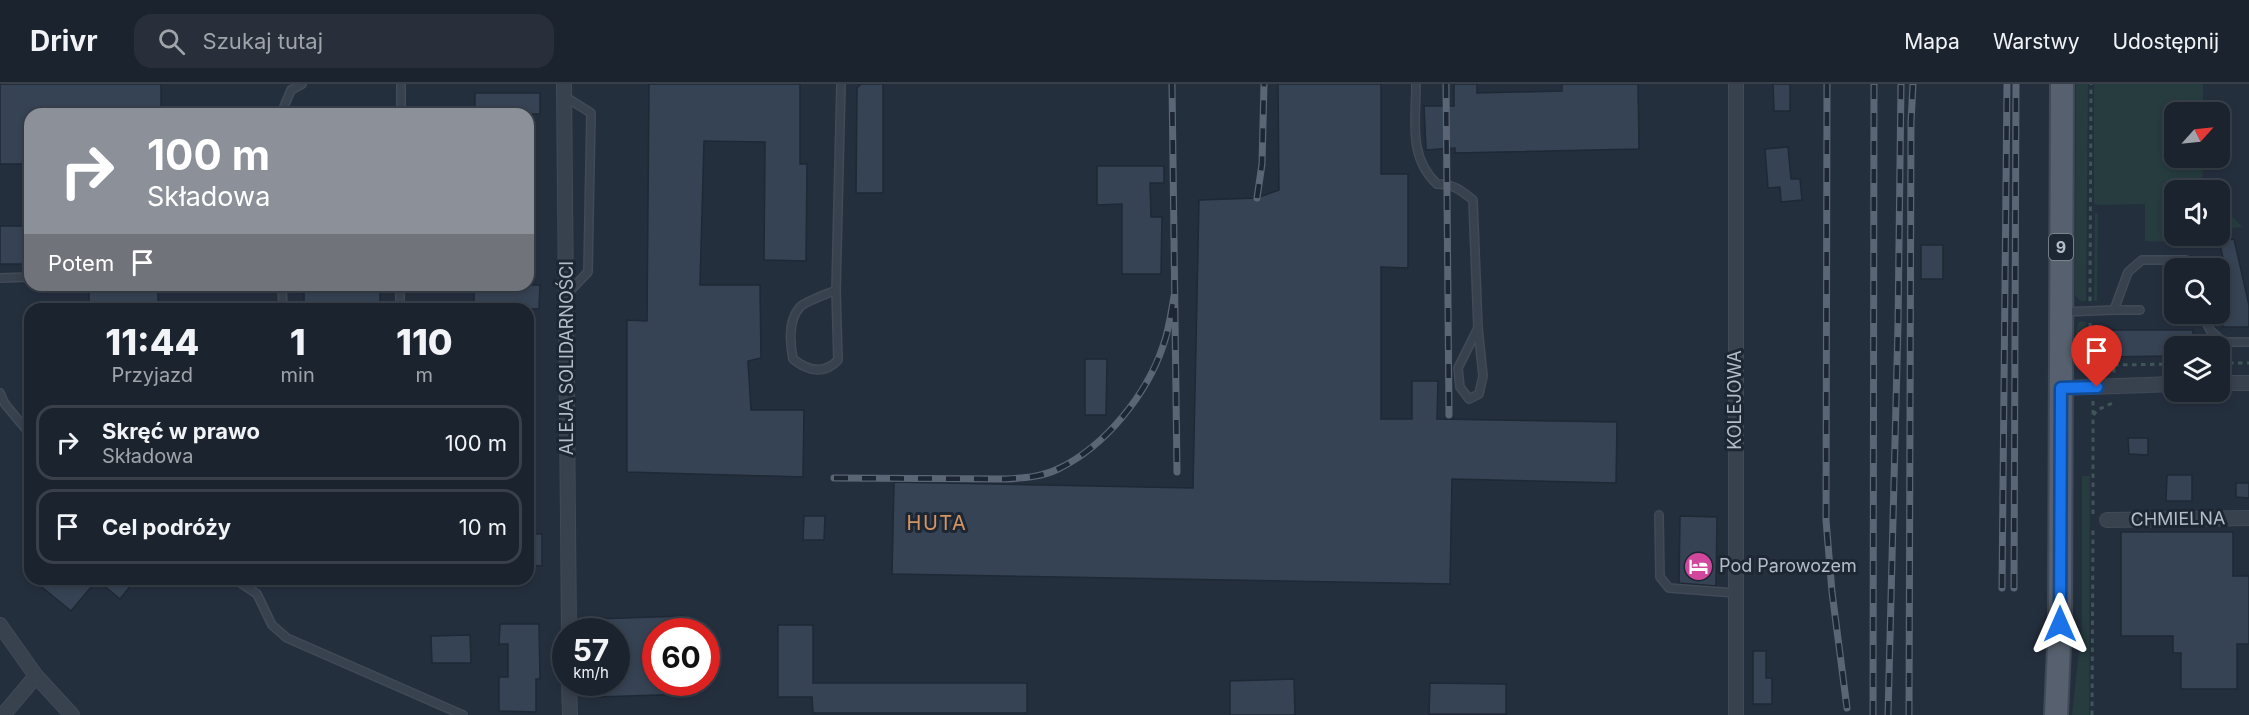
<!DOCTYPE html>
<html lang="pl">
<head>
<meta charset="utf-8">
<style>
	:root { --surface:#1b232e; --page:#282f3a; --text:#f1f3f6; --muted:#a0a4aa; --line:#39404a }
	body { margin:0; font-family:Inter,sans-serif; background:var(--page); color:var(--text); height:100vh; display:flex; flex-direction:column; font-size:22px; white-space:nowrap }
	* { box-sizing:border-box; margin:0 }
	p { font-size:20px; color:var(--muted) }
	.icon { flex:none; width:33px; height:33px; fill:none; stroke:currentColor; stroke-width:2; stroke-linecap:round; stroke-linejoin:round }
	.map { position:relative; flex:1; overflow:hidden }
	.details { position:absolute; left:24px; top:219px; width:510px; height:282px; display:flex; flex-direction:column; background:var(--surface); border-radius:18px; box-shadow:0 3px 9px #0003,0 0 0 2px var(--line) }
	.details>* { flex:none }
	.top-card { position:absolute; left:24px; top:24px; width:510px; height:183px; border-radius:18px; box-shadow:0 3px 9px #0003,0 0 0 2px var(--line); background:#8c9099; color:#fff; overflow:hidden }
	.needle { width:39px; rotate:63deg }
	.controls { position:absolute; left:2164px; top:18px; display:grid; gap:12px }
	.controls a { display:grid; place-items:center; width:66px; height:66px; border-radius:12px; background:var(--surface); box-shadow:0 3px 9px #0003,0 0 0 2px var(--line); font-size:30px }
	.speed { position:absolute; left:552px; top:534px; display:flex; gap:12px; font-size:30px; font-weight:700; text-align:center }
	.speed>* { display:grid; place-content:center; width:78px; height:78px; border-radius:50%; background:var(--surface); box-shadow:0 3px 9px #0003,0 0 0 2px var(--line); line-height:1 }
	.speed small { font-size:15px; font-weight:400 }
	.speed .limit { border:9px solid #d22; background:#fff; color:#111 }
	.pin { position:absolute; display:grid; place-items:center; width:51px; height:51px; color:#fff; margin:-62px -26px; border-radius:50% 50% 50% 0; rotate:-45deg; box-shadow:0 0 6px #0007 }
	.pin .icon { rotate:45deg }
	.me { position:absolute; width:66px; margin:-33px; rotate:0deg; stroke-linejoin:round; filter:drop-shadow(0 0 4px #0008) }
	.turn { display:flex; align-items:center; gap:21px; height:126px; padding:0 24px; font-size:27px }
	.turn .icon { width:78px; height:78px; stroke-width:2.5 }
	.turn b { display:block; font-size:42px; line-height:51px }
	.then { display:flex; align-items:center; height:57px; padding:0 24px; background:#0003; gap:12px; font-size:22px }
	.eta { display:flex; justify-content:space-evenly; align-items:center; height:102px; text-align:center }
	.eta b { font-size:36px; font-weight:800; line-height:42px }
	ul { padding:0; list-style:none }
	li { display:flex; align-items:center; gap:18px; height:75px; margin:0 12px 9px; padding:0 12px; border:3px solid var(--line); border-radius:18px }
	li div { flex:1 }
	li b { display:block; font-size:22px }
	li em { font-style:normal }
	header { display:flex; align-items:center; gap:36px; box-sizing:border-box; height:84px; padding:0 30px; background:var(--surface); border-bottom:2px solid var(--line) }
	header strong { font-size:28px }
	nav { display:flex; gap:33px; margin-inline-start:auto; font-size:21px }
	.search { width:420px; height:54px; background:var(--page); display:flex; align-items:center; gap:15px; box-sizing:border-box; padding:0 21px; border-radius:18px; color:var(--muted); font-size:22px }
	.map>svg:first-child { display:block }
	.green { fill:#263c3f }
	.building { fill:#364354; stroke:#1f2835; stroke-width:1.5 }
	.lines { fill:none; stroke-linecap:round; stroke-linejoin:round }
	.lane-casing { stroke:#414a57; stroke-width:10 }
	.street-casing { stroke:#414a57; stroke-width:16 }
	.primary-casing { stroke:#414a57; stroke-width:26 }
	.path { stroke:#3f5557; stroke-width:3; stroke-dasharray:4.5 4.5; stroke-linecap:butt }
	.lane { stroke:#38414e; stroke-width:7 }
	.street { stroke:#38414e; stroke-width:14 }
	.primary { stroke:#56606e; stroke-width:22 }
	.rail-casing { stroke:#5a6575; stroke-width:7 }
	.rail { stroke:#1d2633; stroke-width:4.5; stroke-dasharray:14; stroke-linecap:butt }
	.route-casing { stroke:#114b97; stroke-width:15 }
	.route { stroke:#1a73e8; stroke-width:10 }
	.labels { text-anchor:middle; stroke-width:6; stroke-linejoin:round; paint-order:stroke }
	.shield { fill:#1d2633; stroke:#878f9c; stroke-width:1.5 }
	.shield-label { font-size:16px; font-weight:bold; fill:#b4bcc9 }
	.street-label { font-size:18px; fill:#b4bcc9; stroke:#1d2633 }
	.poi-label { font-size:18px; fill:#b4bcc9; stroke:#1d2633; text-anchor:start }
	.neighbourhood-label { font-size:20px; letter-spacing:1.5px; fill:#d59563; stroke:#1d2633 }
</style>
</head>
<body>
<header>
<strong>Drivr</strong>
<div class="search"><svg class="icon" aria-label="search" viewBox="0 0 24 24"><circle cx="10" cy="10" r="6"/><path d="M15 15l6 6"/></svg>Szukaj tutaj</div>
<nav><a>Mapa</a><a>Warstwy</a><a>Udostępnij</a></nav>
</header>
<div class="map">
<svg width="2249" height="631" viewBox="0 0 2249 631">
	<rect width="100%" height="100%" fill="#242f3e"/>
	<!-- green -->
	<g class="green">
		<path d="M2076 0H2088L2086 217H2080L2075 211Z"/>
		<path d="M2094 0H2203V28H2175V74H2203L2202 99 2209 106H2175V152H2213V159L2145 157V120L2099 121 2094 120Z"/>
		<path d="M2220 119 2242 143 2220 146Z"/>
		<path d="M2095 129 2098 130 2097 217H2094Z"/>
		<path d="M2079 238H2086V275C2076 264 2073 251 2079 238Z"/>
		<path d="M2082 392H2090L2089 631H2072L2082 540Z"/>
	</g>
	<!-- building -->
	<g class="building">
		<path d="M0 0H161V30H30V80H0Z"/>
		<path d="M649 0H800V80H807L806 177 764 176 765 58 704 57 700 201H760L761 274 748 277 751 326H804L803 393 627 388V236L647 237Z"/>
		<path d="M861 0H883V109H856L857 4Z"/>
		<path d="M1278 0H1381V90H1408V184L1381 183V335H1412V297H1438L1437 335 1617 338 1616 399 1452 395 1450 500 892 490 894 398 1193 404 1199 116 1257 114 1279 106Z"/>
		<path d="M1454 0H1477V9L1562 7V0H1638L1639 65 1455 69V64L1426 66 1424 22H1454Z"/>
		<path d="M1773 0H1790V27H1774Z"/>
		<rect x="475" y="9" width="65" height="21"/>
		<path d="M1788 63 1791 95H1800L1802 116 1781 118 1780 103 1768 104 1765 65Z"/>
		<path d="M1097 82H1164V99H1150L1151 133H1162L1161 190H1122V120L1097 121Z"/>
		<rect x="0" y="142" width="30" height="38"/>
		<path d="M2234 155 2249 221V243H2223L2220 231V175L2223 174 2219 157Z"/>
		<rect x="1921" y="161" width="22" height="34"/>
		<rect x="89" y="201" width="69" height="24"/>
		<rect x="304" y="201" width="76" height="24"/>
		<path d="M474 201H540L539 225H474Z"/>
		<path d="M2099 246H2193V262H2175V272L2099 273Z"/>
		<path d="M1085 275H1107L1106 331H1085Z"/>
		<path d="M2128 354H2148V371L2129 370Z"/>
		<path d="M2167 391H2192V417H2166Z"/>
		<path d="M2236 399H2249V414L2236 413Z"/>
		<path d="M804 432H825L824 456H803Z"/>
		<path d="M1680 432 1717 433 1716 502 1679 499Z"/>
		<path d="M2121 448H2233V492H2249V560H2237V605H2181V569H2173V552H2121Z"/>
		<path d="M528 450H542V482L528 481Z"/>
		<path d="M32 495H136L120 515 97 496 71 527Z"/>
		<path d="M684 532 685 548H656V598H688V610L597 613 596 598H616V548H594V535Z"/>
		<path d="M500 540H539L540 595H536V628L499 627V593H508V560H499Z"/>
		<path d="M778 541H813V599H1027V629H813L812 613H778Z"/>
		<path d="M470 551 471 579H432L431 552Z"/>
		<path d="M1753 567H1766V594H1772V620H1753Z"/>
		<path d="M1294 595 1295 631H1230V597Z"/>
		<path d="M1430 599 1506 600V630H1429Z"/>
	</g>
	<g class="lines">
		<defs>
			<g id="lane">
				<path d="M1416 0C1416 37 1408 73 1437 100 1453 100 1461 106 1473 116L1478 244 1483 292 1479 310 1469 315 1460 303 1458 284 1478 244"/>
				<path d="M564 12 591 29 588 188 567 210"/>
				<path d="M281 30 291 6 302 0"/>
				<path d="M401 30V0"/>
				<path d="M0 194 30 193"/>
				<path d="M282 201 283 225"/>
				<path d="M836 206C827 210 806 217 800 223 788 236 790 260 793 275 808 287 824 291 838 276L836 206 841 0"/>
				<path d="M400 225V201"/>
				<path d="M2114 226H2140"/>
				<path d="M2167 226H2175"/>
				<path d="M2063 228 2114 226 2128 188 2142 176H2186L2189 184"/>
				<path d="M2202 230 2210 246 2223 258H2249"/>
				<path d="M0 309 5 320 30 350"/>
				<path d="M1659 431 1660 493 1669 504 1735 509"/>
				<path d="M235 495 257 510 272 541 287 554 463 631"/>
			</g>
			<g id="street">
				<path d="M564 0 569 548"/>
				<path d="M2220 299H2249"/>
				<path d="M2061 304 2175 300"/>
				<path d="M2107 436 2249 434"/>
				<path d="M0 541 36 592 72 631"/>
				<path d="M569 598 570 631"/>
				<path d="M3 631 36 592"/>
				<path d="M1736 631V0"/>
			</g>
			<path id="primary" d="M2056 631 2060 540 2062 0"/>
		</defs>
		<!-- lane casing -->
		<use href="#lane" class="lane-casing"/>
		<!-- street casing -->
		<use href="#street" class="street-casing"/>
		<!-- primary casing -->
		<use href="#primary" class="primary-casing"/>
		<!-- path -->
		<g class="path">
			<path d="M2090 217 2091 0"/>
			<path d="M2090 239 2092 276 2101 280 2114 281V289"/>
			<path d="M2092 276V289"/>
			<path d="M2220 279H2249"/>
			<path d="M2114 281 2175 280"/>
			<path d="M2179 316 2217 314"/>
			<path d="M2093 317V331"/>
			<path d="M2093 430V332L2097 326 2115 318"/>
			<path d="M2092 631 2093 443"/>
		</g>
		<!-- lane -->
		<use href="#lane" class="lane"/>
		<!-- street -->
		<use href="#street" class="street"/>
		<!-- primary -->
		<use href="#primary" class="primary"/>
		<defs>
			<g id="rail">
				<path d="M1172 0 1177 388"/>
				<path d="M1446 0 1449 331"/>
				<path d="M1827 0 1826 436 1832 508 1847 624"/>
				<path d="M1257 114 1262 80 1264 0"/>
				<path d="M834 394 1005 395C1023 394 1042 393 1058 385 1106 362 1147 310 1163 262 1169 246 1171 229 1174 212"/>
				<path d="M2002 504 2007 0"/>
				<path d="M2014 504 2016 0"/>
				<path d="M1873 631 1874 0"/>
				<path d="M1888 631 1898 241 1901 0"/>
				<path d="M1909 631 1911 38 1913 0"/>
			</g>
		</defs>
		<!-- rail casing -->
		<use href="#rail" class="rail-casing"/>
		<!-- rail -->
		<use href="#rail" class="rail"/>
	</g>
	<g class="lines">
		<defs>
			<path id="route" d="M2060 540 2061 304 2097 303"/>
		</defs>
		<!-- route casing -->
		<use href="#route" class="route-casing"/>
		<!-- route -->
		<use href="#route" class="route"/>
	</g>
	<!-- icons -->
	<defs>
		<symbol id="hotel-disc" viewBox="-11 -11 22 22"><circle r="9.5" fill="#d1479c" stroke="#1d2633"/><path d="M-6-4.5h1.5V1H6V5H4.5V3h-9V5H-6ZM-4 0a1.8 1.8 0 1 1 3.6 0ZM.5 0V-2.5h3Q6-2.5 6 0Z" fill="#fff"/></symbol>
	</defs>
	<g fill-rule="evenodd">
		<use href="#hotel-disc" x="1682" y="466" width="33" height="33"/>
	</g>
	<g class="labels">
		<!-- shield labels -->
		<rect class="shield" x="2049" y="150" width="24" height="26" rx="4.5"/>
		<g class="shield-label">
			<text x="2061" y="169">9</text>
		</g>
		<!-- street labels -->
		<g class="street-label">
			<text transform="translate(567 274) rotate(-90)" y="6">ALEJA SOLIDARNOŚCI</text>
			<text transform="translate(1735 316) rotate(-90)" y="6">KOLEJOWA</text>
			<text transform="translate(2178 435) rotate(-1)" y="6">CHMIELNA</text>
		</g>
		<!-- poi labels -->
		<g class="poi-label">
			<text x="1719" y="488">Pod Parowozem</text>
		</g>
		<!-- neighbourhood labels -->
		<g class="neighbourhood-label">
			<text x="937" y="446">HUTA</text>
		</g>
	</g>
</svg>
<div class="controls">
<a><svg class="needle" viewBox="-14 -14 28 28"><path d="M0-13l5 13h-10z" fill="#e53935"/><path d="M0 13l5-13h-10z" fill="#a0a4aa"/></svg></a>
<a><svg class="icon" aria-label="sound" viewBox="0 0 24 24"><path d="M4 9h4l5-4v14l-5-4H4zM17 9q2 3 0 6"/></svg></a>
<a><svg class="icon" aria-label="search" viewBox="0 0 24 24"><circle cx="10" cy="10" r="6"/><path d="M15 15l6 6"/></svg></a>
<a><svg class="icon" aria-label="layers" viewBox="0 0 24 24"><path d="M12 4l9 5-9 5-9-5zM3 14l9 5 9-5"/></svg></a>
</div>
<div class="speed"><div>57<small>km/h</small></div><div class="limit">60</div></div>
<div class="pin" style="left:2097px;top:303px;background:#d93025"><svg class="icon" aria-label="arrive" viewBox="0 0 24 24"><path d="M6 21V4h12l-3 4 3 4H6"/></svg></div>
<svg class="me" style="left:2060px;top:540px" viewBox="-20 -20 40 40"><path d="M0-17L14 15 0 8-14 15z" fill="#1a73e8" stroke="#fff" stroke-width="4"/></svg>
<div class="top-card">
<div class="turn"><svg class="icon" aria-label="right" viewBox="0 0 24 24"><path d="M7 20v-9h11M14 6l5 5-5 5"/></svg><div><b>100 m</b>Składowa</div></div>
<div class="then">Potem<svg class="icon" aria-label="arrive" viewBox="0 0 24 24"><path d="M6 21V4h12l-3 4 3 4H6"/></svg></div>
</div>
<section class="details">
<div class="eta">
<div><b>11:44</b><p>Przyjazd</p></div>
<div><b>1</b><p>min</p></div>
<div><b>110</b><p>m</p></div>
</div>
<ul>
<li><svg class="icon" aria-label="right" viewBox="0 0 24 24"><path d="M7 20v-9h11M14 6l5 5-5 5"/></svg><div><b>Skręć w prawo</b><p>Składowa</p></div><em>100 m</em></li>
<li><svg class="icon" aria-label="arrive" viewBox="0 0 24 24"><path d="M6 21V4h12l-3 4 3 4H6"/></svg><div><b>Cel podróży</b></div><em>10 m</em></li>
</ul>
</section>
</div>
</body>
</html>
